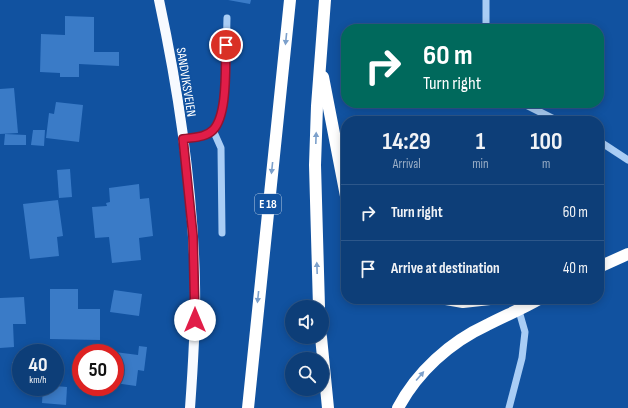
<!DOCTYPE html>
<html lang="en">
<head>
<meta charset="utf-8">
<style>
	:root { --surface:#0d3e78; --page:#16457d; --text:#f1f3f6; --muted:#9aaec6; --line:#2d578a }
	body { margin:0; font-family:"Sofia Sans Condensed",sans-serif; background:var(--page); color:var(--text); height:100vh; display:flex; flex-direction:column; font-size:15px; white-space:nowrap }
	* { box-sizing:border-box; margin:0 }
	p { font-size:13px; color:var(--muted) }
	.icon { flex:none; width:22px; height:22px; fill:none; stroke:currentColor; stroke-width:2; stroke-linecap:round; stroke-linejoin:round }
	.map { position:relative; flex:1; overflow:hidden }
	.panel { position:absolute; left:341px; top:116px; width:263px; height:188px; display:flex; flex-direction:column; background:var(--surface); border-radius:16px; box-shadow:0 2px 10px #0003,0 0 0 1px var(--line) }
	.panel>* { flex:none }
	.hud { position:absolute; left:341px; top:24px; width:263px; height:84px; border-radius:16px; box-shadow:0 2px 10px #0003,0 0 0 1px var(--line); background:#00695c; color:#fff; overflow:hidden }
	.tools { position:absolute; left:285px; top:300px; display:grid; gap:8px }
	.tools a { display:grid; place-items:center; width:44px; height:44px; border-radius:50%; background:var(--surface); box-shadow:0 2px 10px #0003,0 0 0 1px var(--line); font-size:20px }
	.speed { position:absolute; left:12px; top:344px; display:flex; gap:8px; font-size:20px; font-weight:700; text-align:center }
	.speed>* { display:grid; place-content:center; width:52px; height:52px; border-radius:50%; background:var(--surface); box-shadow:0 2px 10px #0003,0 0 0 1px var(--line); line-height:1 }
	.speed small { font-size:10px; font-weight:400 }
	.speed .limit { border:6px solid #d22; background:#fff; color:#111 }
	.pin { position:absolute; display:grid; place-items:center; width:34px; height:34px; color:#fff; margin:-17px; border:2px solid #fff; border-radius:50%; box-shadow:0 1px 4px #0007 }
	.me { position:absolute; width:44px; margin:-22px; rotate:0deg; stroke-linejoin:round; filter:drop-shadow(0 0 3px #0008) }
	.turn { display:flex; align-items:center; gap:14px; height:84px; padding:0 16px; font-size:18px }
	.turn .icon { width:52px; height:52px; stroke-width:2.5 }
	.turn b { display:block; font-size:28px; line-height:34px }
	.eta { display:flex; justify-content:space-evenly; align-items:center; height:68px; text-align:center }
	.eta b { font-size:24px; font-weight:700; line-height:28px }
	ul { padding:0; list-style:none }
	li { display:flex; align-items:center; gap:12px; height:56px; padding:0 16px; border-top:1px solid var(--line) }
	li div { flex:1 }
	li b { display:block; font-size:15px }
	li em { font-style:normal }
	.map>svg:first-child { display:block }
	.building { fill:#3a7bc7 }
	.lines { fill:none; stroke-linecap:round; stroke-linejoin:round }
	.minor { stroke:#a9cdf5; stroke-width:7 }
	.major { stroke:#f7faff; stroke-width:10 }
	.highway { stroke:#fff; stroke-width:12 }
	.oneway { fill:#7ca0cb }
	.route-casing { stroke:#92132f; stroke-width:10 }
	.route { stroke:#e11d48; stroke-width:7 }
	.labels { text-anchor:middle; stroke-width:3.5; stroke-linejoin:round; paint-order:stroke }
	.shield { fill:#1152a0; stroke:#b8cbe2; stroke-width:1 }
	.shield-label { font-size:12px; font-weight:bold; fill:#fff }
	.street-label { font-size:13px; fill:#fff; stroke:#1152a0 }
</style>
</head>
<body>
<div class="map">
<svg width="628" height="408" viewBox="0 0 628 408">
	<rect width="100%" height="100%" fill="#1152a0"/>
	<!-- building -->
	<g class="building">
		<path d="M228 0H251L250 4Z"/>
		<path d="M65 16 94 17V52H119V66L79 64V77H60V73L40 72 41 34 65 35Z"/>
		<path d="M14 88 18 133 0 134V89Z"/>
		<path d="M56 102 83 105 79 142 46 138 49 113 54 114Z"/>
		<path d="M33 130H45L44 146 31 145Z"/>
		<path d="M5 134 26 135V145H4Z"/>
		<path d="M70 169 72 197 59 198 57 170Z"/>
		<path d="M139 184 140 199 149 198 153 236 139 238 141 260 112 263 109 237 95 238 92 207 107 206 106 203 110 202 109 188Z"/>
		<path d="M58 200 63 236 57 237 59 256 30 259 23 204Z"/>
		<path d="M50 289H78V309H100V340L50 339Z"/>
		<path d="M114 290 142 294 139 316 110 312Z"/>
		<path d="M24 297 26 324H13L14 347 0 348V298Z"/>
		<path d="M139 346 147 347 144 371 138 370 136 386 115 383V352L138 355Z"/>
		<path d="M21 361V381H13L12 362Z"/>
		<path d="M55 386 67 387 66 405 42 403 43 387Z"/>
	</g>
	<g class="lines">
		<!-- minor -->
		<g class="minor">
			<path d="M486 29V0"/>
			<path d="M522 103 558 121"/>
			<path d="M213 130 221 148 222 233"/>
			<path d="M183 139C193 137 205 137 213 130 229 115 226 41 227 18"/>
			<path d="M599 141 628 160"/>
			<path d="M509 408 522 358 525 332 519 311"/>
		</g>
		<!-- major -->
		<path class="major" d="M159 0C179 93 193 188 195 283 196 325 193 366 190 408"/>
		<!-- highway -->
		<g class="highway">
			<path d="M323 77 346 196"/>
			<path d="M599 267 628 254"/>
			<path d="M446 299 463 302 490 299"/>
			<path d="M319 307 315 165 317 106 325 0"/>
			<path d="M321 337 328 408"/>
			<path d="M248 408 290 0"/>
			<path d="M398 408C417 372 450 342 487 325 504 316 522 309 539 299"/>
		</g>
	</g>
	<!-- one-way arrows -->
	<defs><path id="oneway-solid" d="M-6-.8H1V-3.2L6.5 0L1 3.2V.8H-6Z"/></defs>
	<g class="oneway">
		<use href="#oneway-solid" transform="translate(286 39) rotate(96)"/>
		<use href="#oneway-solid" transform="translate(316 138) rotate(-88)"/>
		<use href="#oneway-solid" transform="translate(272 168) rotate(96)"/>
		<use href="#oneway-solid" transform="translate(317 268) rotate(-92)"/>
		<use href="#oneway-solid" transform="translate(258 297) rotate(96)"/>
		<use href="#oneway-solid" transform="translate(420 376) rotate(-49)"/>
	</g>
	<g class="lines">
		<defs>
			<path id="route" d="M195 320 193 236 183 139C193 137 205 138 213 130 228 115 225 66 226 45"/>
		</defs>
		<!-- route casing -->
		<use href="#route" class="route-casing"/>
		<!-- route -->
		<use href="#route" class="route"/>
	</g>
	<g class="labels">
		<!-- shield labels -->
		<rect class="shield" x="255" y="194" width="26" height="20" rx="3"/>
		<g class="shield-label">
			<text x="268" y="208">E 18</text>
		</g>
		<!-- street labels -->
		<g class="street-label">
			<text transform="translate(187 82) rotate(81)" y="5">SANDVIKSVEIEN</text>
		</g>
	</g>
</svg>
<div class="tools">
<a><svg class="icon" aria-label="sound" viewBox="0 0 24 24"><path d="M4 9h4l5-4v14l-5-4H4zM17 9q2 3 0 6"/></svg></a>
<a><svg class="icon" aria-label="search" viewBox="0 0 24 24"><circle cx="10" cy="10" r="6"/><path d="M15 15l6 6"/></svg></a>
</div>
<div class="speed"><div>40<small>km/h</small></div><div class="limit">50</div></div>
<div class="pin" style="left:226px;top:45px;background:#d93025"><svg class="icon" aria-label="arrive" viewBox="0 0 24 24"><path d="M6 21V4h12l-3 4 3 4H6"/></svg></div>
<svg class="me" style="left:195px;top:320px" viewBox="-20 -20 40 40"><circle r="19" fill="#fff"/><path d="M0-13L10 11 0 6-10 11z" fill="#e11d48"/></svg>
<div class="hud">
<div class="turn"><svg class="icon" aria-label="right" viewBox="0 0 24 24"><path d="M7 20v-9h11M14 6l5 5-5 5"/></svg><div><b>60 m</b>Turn right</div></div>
</div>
<section class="panel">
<div class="eta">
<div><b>14:29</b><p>Arrival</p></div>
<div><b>1</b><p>min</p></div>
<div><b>100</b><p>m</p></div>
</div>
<ul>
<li><svg class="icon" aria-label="right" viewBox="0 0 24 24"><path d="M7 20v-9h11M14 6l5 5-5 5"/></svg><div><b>Turn right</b></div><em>60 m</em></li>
<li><svg class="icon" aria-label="arrive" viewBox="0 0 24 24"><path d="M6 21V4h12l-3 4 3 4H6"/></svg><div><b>Arrive at destination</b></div><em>40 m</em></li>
</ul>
</section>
</div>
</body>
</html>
